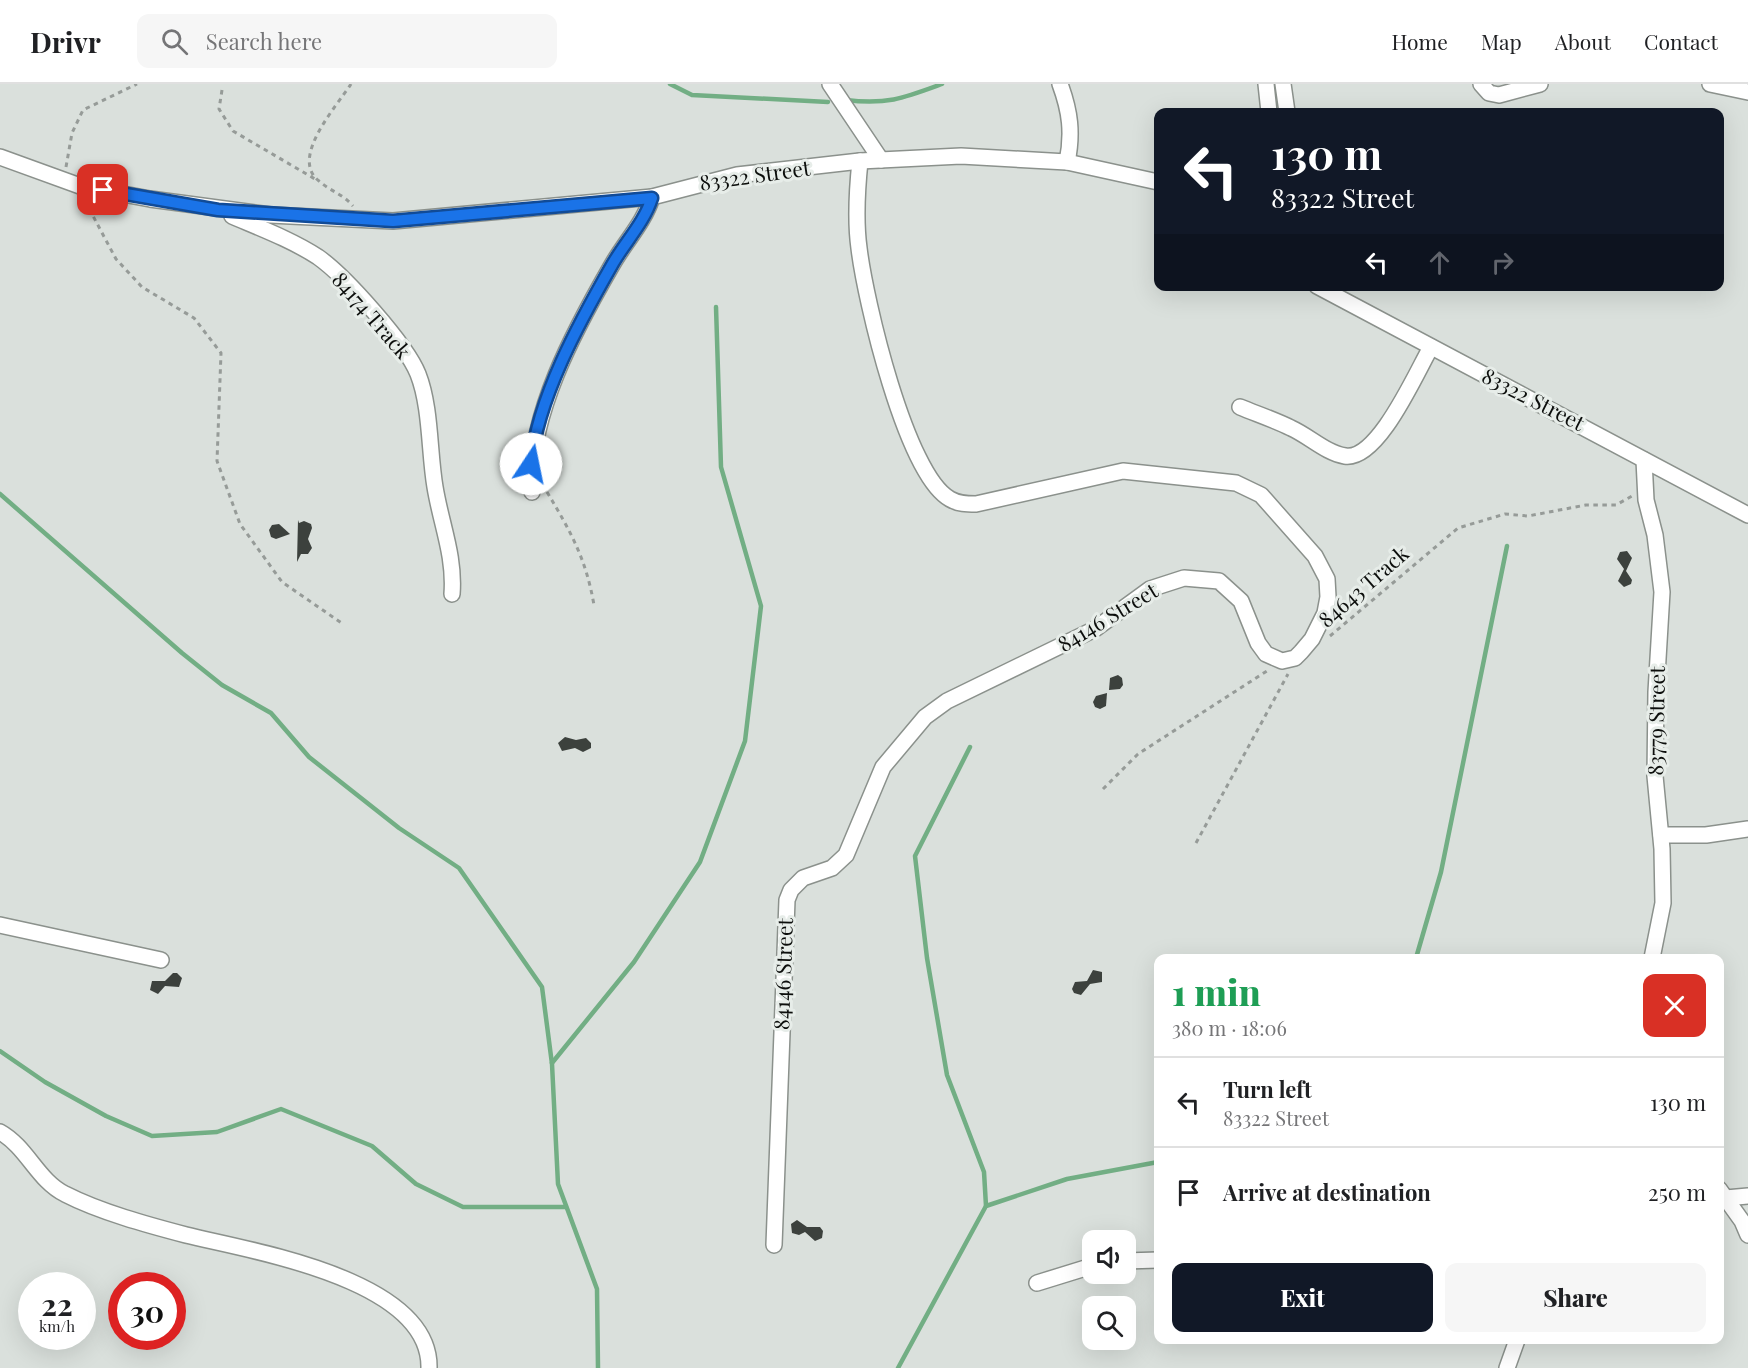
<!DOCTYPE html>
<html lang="en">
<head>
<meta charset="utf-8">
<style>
	:root { --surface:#fff; --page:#f6f6f6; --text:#202124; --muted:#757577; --line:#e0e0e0; --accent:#111827 }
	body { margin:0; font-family:"Playfair Display",serif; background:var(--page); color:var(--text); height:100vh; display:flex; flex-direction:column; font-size:22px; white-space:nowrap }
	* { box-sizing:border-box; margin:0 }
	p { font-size:20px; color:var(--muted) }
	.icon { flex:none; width:33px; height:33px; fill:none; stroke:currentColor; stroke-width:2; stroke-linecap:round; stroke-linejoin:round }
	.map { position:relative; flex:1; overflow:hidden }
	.panel { position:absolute; left:1154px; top:870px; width:570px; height:390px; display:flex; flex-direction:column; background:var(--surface); border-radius:12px; box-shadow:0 6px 24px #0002 }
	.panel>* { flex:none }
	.top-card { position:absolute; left:1154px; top:24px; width:570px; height:183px; border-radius:12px; box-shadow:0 6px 24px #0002; background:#111827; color:#fff; overflow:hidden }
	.fabs { position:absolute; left:1082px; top:1146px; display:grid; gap:12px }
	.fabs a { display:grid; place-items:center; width:54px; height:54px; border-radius:12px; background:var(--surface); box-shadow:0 6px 24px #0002; font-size:30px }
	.speed { position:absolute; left:18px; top:1188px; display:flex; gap:12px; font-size:30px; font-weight:700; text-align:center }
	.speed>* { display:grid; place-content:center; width:78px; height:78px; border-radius:50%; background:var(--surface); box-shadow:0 6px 24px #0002; line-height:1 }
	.speed small { font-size:15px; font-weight:400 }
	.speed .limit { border:9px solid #d22; background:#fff; color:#111 }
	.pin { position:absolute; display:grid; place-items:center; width:51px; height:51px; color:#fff; margin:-26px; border-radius:12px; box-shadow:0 3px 9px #0006 }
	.me { position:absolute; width:66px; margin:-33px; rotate:11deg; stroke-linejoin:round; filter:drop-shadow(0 0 4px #0008) }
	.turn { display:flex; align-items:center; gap:21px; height:126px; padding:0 18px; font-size:27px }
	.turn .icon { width:78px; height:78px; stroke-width:2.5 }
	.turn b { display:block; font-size:42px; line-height:51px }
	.lanes { display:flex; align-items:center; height:57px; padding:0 18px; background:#0003; justify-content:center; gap:30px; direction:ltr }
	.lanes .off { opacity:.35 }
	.round { display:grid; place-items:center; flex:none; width:63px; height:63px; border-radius:12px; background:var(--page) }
	.headline { display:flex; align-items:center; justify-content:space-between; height:102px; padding:0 18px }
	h1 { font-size:36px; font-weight:800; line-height:45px; color:#1e9e55 }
	.button { display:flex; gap:12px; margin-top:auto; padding:12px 18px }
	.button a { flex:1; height:69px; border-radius:12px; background:var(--accent); color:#fff; font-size:24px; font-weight:800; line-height:69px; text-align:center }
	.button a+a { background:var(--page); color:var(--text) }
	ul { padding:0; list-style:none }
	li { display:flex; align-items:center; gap:18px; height:90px; padding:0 18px; border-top:2px solid var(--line) }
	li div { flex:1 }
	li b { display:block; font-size:22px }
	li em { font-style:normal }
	header { display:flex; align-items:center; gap:36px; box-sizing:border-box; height:84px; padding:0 30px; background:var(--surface); border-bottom:2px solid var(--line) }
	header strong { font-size:28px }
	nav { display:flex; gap:33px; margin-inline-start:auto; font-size:21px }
	.search { width:420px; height:54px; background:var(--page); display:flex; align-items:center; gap:15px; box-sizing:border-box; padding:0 21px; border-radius:12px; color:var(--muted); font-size:22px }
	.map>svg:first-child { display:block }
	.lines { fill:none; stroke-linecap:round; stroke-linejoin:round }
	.stream { stroke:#72ae84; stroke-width:4.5 }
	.building { fill:#3c413d }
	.street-casing { stroke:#8b918c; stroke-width:18 }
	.path { stroke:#969b98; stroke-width:3; stroke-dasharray:4.5 4.5; stroke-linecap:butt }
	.street { stroke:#fff; stroke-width:15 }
	.route-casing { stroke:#114b97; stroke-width:15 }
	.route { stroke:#1a73e8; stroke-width:10 }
	.labels { text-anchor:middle; stroke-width:6; stroke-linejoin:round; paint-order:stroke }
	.street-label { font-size:21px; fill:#0c0e0c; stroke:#e7ede9 }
</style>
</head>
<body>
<header>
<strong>Drivr</strong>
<div class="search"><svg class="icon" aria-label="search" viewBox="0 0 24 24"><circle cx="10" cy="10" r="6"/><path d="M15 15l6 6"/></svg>Search here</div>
<nav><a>Home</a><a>Map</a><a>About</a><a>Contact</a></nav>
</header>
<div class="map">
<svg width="1748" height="1284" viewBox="0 0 1748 1284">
	<rect width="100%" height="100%" fill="#dae0dc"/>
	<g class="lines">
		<!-- stream -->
		<g class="stream">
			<path d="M670 0 692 11 828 18"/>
			<path d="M846 16C887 21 904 14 942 0"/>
			<path d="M0 410 182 569 222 601 271 629 309 673 399 744 459 784 542 903 552 980 558 1100 597 1205 598 1284"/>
			<path d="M970 663 915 772 927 874 947 991 984 1088 986 1122"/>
			<path d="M1416 874 1441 788 1507 462"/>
			<path d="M0 967 45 998 106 1032 152 1052 217 1048 281 1025 372 1062 416 1100 463 1123H566"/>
			<path d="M552 979 634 878 700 778 745 657 761 522 721 383 716 223"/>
			<path d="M898 1284 986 1122 1067 1095 1158 1078"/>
		</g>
	</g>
	<!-- building -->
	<g class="building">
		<path d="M298 436 299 439 304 437 311 440 312 444 308 455 312 464 308 470H301L297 478Z"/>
		<path d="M279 440 290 450 276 455 271 453 269 446 272 441Z"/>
		<path d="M1627 467 1632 474 1626 487 1632 496 1631 500 1624 503 1618 497 1624 485 1617 475 1620 468Z"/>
		<path d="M1118 591 1122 594 1123 601 1120 605 1109 606 1110 594Z"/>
		<path d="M1107 609 1106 622 1100 625 1095 623 1093 618 1096 612Z"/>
		<path d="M565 653 576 656 586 654 591 659V664L583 668 575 664 562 667 558 659Z"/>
		<path d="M1093 886 1102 888V898L1090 900 1081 911 1074 909 1072 905 1075 898 1087 897Z"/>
		<path d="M173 889H177L182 894 179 903 165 902 158 910 150 906 152 897H165Z"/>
		<path d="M797 1136 807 1143H820L823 1147 822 1154 815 1157 805 1148 799 1151 792 1149 791 1140Z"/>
	</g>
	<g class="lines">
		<defs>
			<g id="street">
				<path d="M830 0 881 76"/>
				<path d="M1060 0C1070 27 1073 49 1067 78"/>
				<path d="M1266 0 1269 28"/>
				<path d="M1283 0 1287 28"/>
				<path d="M1481 0 1489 9 1499 11 1540 0"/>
				<path d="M1710 0 1748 8"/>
				<path d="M0 73 80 102 150 115 270 131 393 137 652 113 737 91 860 77 961 72 1067 78 1158 98"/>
				<path d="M232 132C260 144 292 156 318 173 345 192 406 260 418 290 431 323 429 368 435 403 441 440 455 472 452 510"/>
				<path d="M1317 202 1748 431"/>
				<path d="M1240 323C1257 330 1275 336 1291 344 1309 352 1326 369 1345 372 1378 377 1416 289 1431 263"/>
				<path d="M1644 376 1646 416 1655 451 1662 508 1656 608 1655 692 1662 765 1663 819 1652 874"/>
				<path d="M532 408C527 333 575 245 612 181 625 158 644 139 652 113"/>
				<path d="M1661 751H1706L1748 745"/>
				<path d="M0 841 161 876"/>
				<path d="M0 1048C27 1063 38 1097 65 1110 100 1128 148 1141 186 1151 251 1167 431 1195 429 1284"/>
				<path d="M1719 1105 1742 1137 1748 1151"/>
				<path d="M1726 1114 1748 1112"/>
				<path d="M774 1161 787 816 791 806 803 794 832 784 846 771 883 683 925 633 947 617 1095 545 1150 505 1184 494 1219 497 1241 517 1258 559 1266 570 1282 577 1295 574 1301 568 1312 555 1325 529 1328 513 1327 495 1315 472 1261 411 1236 399 1123 387 976 420C967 420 958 420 950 415 906 391 865 215 859 164 855 135 857 106 860 77"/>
				<path d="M1125 1177 1158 1176"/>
				<path d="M1037 1199 1092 1182"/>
				<path d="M1507 1284 1517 1256"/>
			</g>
		</defs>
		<!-- street casing -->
		<use href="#street" class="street-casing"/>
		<!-- path -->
		<g class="path">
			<path d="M351 0C337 22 289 74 319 97 330 107 343 110 353 122"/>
			<path d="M222 6 219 25 233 47 315 95"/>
			<path d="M66 83 72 49 83 26 137 0"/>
			<path d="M85 117 116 175 142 203 194 234 221 269 217 377 240 440 282 498 343 540"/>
			<path d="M547 408C571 448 586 475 594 521"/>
			<path d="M1330 552 1458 444 1505 430 1528 432 1586 421H1616L1632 412"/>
			<path d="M1103 705 1138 670 1270 585"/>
			<path d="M1196 759 1288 590"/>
		</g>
		<!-- street -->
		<use href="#street" class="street"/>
	</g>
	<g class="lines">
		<defs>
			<path id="route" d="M103 106 218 126 393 137 652 114C644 139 625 158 612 181 580 237 537 315 531 380"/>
		</defs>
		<!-- route casing -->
		<use href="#route" class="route-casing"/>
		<!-- route -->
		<use href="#route" class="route"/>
	</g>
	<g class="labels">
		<!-- street labels -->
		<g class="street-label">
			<text transform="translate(755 92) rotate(-8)" y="7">83322 Street</text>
			<text transform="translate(371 232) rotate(49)" y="7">84174 Track</text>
			<text transform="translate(1533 316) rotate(27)" y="7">83322 Street</text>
			<text transform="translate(1364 503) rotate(-41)" y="7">84643 Track</text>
			<text transform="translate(1108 534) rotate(-31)" y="7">84146 Street</text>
			<text transform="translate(1657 637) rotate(-89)" y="7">83779 Street</text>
			<text transform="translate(784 890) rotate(-88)" y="7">84146 Street</text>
		</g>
	</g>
</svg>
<div class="fabs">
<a><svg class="icon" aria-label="sound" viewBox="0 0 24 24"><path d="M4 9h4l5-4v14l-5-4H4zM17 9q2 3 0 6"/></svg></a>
<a><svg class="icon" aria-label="search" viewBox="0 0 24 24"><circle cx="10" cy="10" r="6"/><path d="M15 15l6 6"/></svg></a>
</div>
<div class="speed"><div>22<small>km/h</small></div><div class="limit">30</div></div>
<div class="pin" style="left:103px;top:106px;background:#d93025"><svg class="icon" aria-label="arrive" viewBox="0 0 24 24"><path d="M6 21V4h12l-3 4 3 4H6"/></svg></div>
<svg class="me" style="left:531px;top:380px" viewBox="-20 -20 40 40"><circle r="19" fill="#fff"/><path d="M0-13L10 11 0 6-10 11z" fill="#1a73e8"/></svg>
<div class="top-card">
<div class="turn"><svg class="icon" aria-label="left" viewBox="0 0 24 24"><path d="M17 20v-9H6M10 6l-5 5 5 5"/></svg><div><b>130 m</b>83322 Street</div></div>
<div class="lanes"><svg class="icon" aria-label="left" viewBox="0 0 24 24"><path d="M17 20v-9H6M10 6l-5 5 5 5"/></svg><svg class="icon off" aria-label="ahead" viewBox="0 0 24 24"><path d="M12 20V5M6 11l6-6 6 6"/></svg><svg class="icon off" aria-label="right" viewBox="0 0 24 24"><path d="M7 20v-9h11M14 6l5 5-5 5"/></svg></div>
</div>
<section class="panel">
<div class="headline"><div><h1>1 min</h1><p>380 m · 18:06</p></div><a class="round" style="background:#d93025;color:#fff"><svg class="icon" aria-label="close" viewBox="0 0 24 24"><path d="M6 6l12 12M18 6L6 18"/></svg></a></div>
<ul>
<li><svg class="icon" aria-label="left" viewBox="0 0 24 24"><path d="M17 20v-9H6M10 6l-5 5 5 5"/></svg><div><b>Turn left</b><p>83322 Street</p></div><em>130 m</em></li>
<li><svg class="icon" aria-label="arrive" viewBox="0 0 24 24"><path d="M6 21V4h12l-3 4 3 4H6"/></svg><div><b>Arrive at destination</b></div><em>250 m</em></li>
</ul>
<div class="button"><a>Exit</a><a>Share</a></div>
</section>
</div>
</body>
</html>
